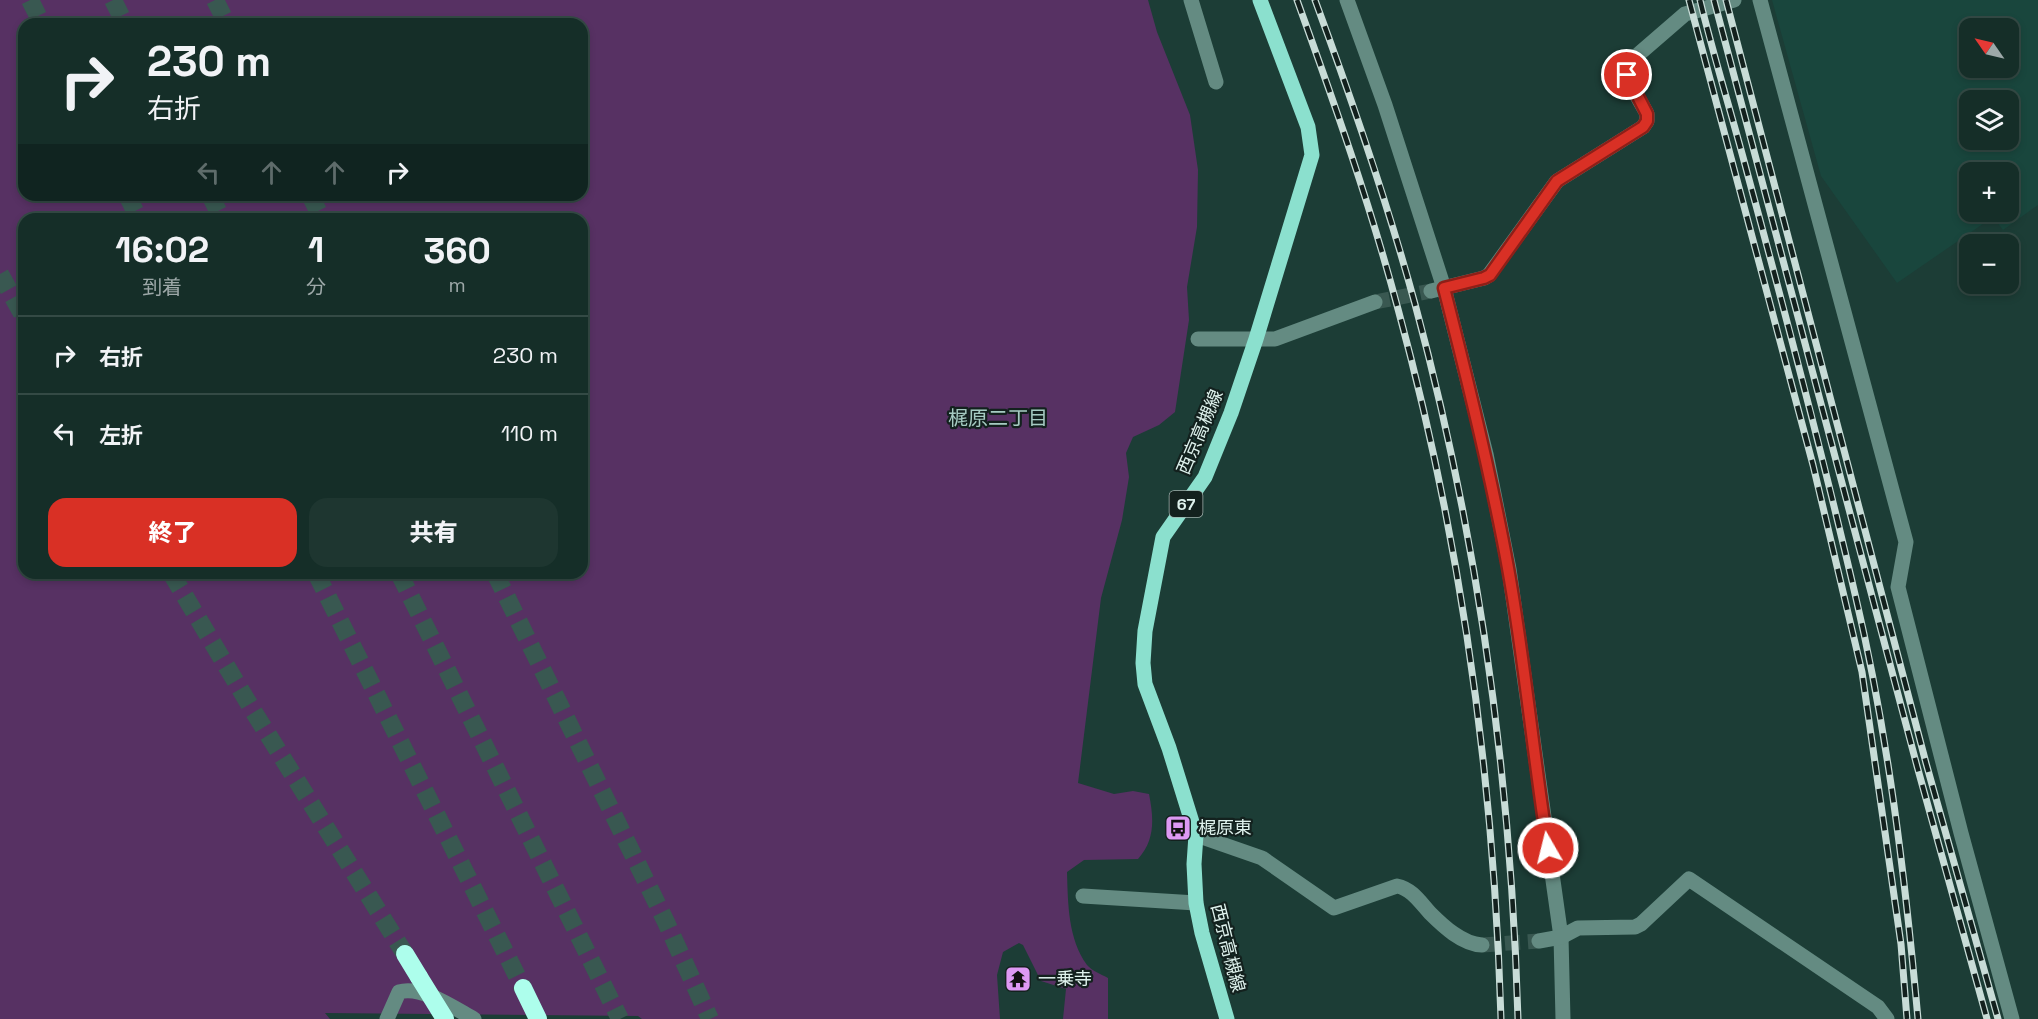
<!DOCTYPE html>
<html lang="ja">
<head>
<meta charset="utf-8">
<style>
	:root { --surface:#152e28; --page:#1e3630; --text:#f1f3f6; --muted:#9da8a8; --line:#344a45; --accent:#d93025 }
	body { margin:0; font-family:"Space Grotesk","Noto Sans JP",sans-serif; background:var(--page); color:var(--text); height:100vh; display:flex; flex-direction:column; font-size:22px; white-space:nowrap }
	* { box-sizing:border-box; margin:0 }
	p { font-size:20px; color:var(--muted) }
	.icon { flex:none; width:33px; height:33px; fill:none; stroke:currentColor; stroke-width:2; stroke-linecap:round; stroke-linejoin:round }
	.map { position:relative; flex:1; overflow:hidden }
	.details { position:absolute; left:18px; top:213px; width:570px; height:366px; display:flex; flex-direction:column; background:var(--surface); border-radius:18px; box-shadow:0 3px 9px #0003,0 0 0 2px var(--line) }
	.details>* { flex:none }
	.banner { position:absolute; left:18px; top:18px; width:570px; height:183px; border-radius:18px; box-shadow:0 3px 9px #0003,0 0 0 2px var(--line); background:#152e28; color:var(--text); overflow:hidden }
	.needle { width:39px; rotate:304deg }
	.tools { position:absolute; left:1959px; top:18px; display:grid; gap:12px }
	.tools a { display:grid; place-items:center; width:60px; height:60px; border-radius:12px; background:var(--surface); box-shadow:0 3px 9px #0003,0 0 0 2px var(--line); font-size:30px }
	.pin { position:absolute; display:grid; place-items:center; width:51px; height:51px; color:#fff; margin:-26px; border:3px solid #fff; border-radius:50%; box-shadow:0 2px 6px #0007 }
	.me { position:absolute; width:66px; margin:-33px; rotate:352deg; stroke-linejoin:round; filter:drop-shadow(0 0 4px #0008) }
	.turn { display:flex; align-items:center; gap:21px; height:126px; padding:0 30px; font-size:27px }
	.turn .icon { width:78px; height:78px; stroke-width:2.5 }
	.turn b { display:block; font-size:42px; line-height:51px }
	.lanes { display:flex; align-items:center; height:57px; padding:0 30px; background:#0003; justify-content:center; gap:30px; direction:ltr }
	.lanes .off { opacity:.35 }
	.eta { display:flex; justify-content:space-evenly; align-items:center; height:102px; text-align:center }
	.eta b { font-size:36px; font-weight:800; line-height:42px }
	.primary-button { display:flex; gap:12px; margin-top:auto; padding:12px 30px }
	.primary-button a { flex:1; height:69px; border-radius:18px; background:var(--accent); color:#fff; font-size:24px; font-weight:800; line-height:69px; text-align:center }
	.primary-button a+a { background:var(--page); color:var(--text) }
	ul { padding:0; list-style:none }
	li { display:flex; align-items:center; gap:18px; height:78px; padding:0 30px; border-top:2px solid var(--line) }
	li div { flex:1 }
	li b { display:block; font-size:22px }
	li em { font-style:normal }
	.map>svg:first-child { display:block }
	.built { fill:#19463d; fill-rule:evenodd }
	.green { fill:#573163; fill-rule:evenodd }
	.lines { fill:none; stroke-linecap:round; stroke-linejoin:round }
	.minor-tunnel { stroke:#395851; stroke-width:15; stroke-dasharray:15 8; stroke-linecap:butt }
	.highway-tunnel { stroke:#395851; stroke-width:18; stroke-dasharray:18 9; stroke-linecap:butt }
	.minor { stroke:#648b82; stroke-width:15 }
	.major { stroke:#8be0ce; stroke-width:15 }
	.highway { stroke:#adfeec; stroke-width:18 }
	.rail-casing { stroke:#c8dcd7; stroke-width:7 }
	.rail { stroke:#13211e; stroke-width:4.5; stroke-dasharray:14; stroke-linecap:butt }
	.highway-bridge { stroke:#adfeec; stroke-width:18 }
	.route-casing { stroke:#8d1f18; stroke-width:15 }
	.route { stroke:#d93025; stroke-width:10 }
	.labels { text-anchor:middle; stroke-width:4.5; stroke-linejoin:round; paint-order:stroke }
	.shield { fill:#13211e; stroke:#a2b3af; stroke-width:1.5 }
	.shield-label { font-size:16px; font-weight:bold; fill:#dff2ed }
	.street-label { font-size:18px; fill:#dff2ed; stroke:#13211e }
	.poi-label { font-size:18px; fill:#dff2ed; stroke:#13211e; text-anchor:start }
	.neighbourhood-label { font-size:20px; fill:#a6cbc2; stroke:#13211e }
</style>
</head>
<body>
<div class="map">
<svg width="2038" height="1019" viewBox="0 0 2038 1019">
	<rect width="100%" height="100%" fill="#1c3d36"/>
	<!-- built -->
	<path class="built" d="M1772 0H2038V205L2003 230 1993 217 1897 283 1821 176ZM1970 28H2008V68H1970ZM1970 100H2008V140H1970ZM1970 172H2008V212H1970Z"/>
	<!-- green -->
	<path class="green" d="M0 0H1148L1157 32 1190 115 1198 170 1197 227 1187 287 1189 320 1175 412 1159 425 1133 437 1126 453 1129 477 1122 520 1101 598 1078 783 1114 794 1133 791 1149 794C1154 819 1155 840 1138 859L1084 860 1067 872C1068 904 1068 939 1087 965 1092 971 1101 974 1108 978V1019H1063L1066 989 1041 981 1023 945 1019 943 1003 952 997 975 1000 1019H642L638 1016 325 1013 330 1019H0ZM24 24H582V195H24ZM24 219H582V573H24Z"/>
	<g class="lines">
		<!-- minor-tunnel -->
		<g class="minor-tunnel">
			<path d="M1375 302 1431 291"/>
			<path d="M1482 945 1539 941"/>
		</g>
		<!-- highway-tunnel -->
		<g class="highway-tunnel">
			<path d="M30 0 42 24"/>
			<path d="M113 0 125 24"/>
			<path d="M215 0 227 24"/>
			<path d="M127 195 139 219"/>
			<path d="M210 195 222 219"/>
			<path d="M310 195 322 219"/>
			<path d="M0 274 24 317"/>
			<path d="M171 573 252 709 405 954"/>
			<path d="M316 573 523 988"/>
			<path d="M399 573 620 1019"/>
			<path d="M495 573 666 922 710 1019"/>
		</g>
		<!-- minor -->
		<g class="minor">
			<path d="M1191 0 1216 82"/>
			<path d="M1347 0 1385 105 1444 288 1486 454 1509 569 1561 937 1563 1019"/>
			<path d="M1760 0 1906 542 1898 587 1961 833 2012 1019"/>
			<path d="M1431 291 1484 278 1489 275 1557 181 1643 127 1647 121V114C1639 98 1621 76 1633 59L1685 14 1734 0"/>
			<path d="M1198 339H1275L1375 302"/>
			<path d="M1196 835 1262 858 1334 908 1397 886C1412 889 1420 902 1430 913 1443 926 1462 944 1482 945"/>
			<path d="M1083 896 1196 903"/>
			<path d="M1539 941 1561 937 1578 928 1635 927 1641 924 1689 879 1878 1007 1887 1019"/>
			<path d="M387 1019 399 992C421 985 454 1008 474 1019"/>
		</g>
		<!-- major -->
		<path class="major" d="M1227 1019 1202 933 1196 903 1194 864 1196 835 1169 748 1145 684 1143 663 1145 631 1163 537 1205 477 1231 413 1256 339 1312 155 1308 127 1260 0"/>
		<!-- highway -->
		<g class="highway">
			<path d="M405 954 419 977"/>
			<path d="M523 988 538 1019"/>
		</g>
		<defs>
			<g id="rail">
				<path d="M1297 0C1334 102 1370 204 1398 309 1461 540 1494 780 1501 1019"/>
				<path d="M1315 0C1352 100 1387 201 1415 304 1478 537 1511 778 1518 1019"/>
				<path d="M1689 0 1813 465 1862 672 1901 944 1907 1019"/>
				<path d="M1700 0C1714 58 1732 115 1747 172 1785 312 1822 452 1855 594 1888 733 1905 876 1918 1019"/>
				<path d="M1714 0 1917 766 1987 1019"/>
				<path d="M1726 0 1926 763 1998 1019"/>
			</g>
		</defs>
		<!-- rail casing -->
		<use href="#rail" class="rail-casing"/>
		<!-- rail -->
		<use href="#rail" class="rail"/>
		<!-- highway-bridge -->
		<path class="highway-bridge" d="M419 977 445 1019"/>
	</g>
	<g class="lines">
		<defs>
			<path id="route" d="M1548 848C1533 755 1525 661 1508 568 1491 474 1468 381 1444 288L1484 278 1490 275 1557 181 1643 127 1647 121V114L1627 75"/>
		</defs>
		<!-- route casing -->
		<use href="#route" class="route-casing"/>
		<!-- route -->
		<use href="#route" class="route"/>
	</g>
	<!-- icons -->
	<defs>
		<symbol id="bus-square" viewBox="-11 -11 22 22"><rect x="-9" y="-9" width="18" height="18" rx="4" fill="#dd99f3" stroke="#13211e"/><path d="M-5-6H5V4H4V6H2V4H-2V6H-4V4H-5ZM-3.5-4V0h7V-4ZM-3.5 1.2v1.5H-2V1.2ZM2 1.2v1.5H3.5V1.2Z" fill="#111"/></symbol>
		<symbol id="temple-square" viewBox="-11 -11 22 22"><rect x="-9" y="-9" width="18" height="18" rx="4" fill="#dd99f3" stroke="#13211e"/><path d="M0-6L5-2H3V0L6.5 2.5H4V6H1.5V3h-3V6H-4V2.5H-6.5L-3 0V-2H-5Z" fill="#111"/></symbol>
	</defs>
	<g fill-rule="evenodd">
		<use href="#bus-square" x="1163" y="813" width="30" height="30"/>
		<use href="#temple-square" x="1003" y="964" width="30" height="30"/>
	</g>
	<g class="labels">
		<!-- shield labels -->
		<rect class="shield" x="1169.5" y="491" width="33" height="26" rx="4.5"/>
		<g class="shield-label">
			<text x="1186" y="510">67</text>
		</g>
		<!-- street labels -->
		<g class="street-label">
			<text transform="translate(1200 432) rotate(-67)" y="6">西京高槻線</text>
			<text transform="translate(1228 948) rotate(76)" y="6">西京高槻線</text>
		</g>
		<!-- poi labels -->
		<g class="poi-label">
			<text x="1198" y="834">梶原東</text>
			<text x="1038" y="985">一乗寺</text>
		</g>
		<!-- neighbourhood labels -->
		<g class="neighbourhood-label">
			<text x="998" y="425">梶原二丁目</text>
		</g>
	</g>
</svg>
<div class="tools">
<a><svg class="needle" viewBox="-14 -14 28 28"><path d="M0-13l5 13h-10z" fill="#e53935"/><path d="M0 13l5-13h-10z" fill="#9da8a8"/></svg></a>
<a><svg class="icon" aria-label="layers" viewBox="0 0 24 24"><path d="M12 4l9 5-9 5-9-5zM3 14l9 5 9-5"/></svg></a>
<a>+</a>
<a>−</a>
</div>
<div class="pin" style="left:1627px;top:75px;background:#d93025"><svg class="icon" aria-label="arrive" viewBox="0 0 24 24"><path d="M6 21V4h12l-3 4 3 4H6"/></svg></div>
<svg class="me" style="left:1548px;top:848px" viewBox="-20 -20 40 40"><circle r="17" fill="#d93025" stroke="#fff" stroke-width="3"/><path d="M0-11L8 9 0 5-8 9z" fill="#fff"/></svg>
<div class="banner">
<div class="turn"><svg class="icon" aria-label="right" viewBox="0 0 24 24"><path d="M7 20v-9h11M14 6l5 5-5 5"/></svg><div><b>230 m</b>右折</div></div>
<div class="lanes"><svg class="icon off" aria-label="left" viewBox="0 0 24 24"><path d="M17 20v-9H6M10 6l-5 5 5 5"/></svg><svg class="icon off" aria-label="ahead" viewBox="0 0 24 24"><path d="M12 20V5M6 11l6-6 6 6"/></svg><svg class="icon off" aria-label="ahead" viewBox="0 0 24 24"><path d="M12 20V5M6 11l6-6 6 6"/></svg><svg class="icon" aria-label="right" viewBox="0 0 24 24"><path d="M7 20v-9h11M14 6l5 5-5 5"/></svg></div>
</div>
<section class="details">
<div class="eta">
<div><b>16:02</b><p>到着</p></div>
<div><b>1</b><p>分</p></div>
<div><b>360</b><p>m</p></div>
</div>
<ul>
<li><svg class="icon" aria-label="right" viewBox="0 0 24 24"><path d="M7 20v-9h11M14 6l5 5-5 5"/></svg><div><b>右折</b></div><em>230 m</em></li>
<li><svg class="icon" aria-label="left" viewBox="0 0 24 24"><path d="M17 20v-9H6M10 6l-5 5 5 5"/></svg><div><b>左折</b></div><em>110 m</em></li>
</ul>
<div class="primary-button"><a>終了</a><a>共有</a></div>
</section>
</div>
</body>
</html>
